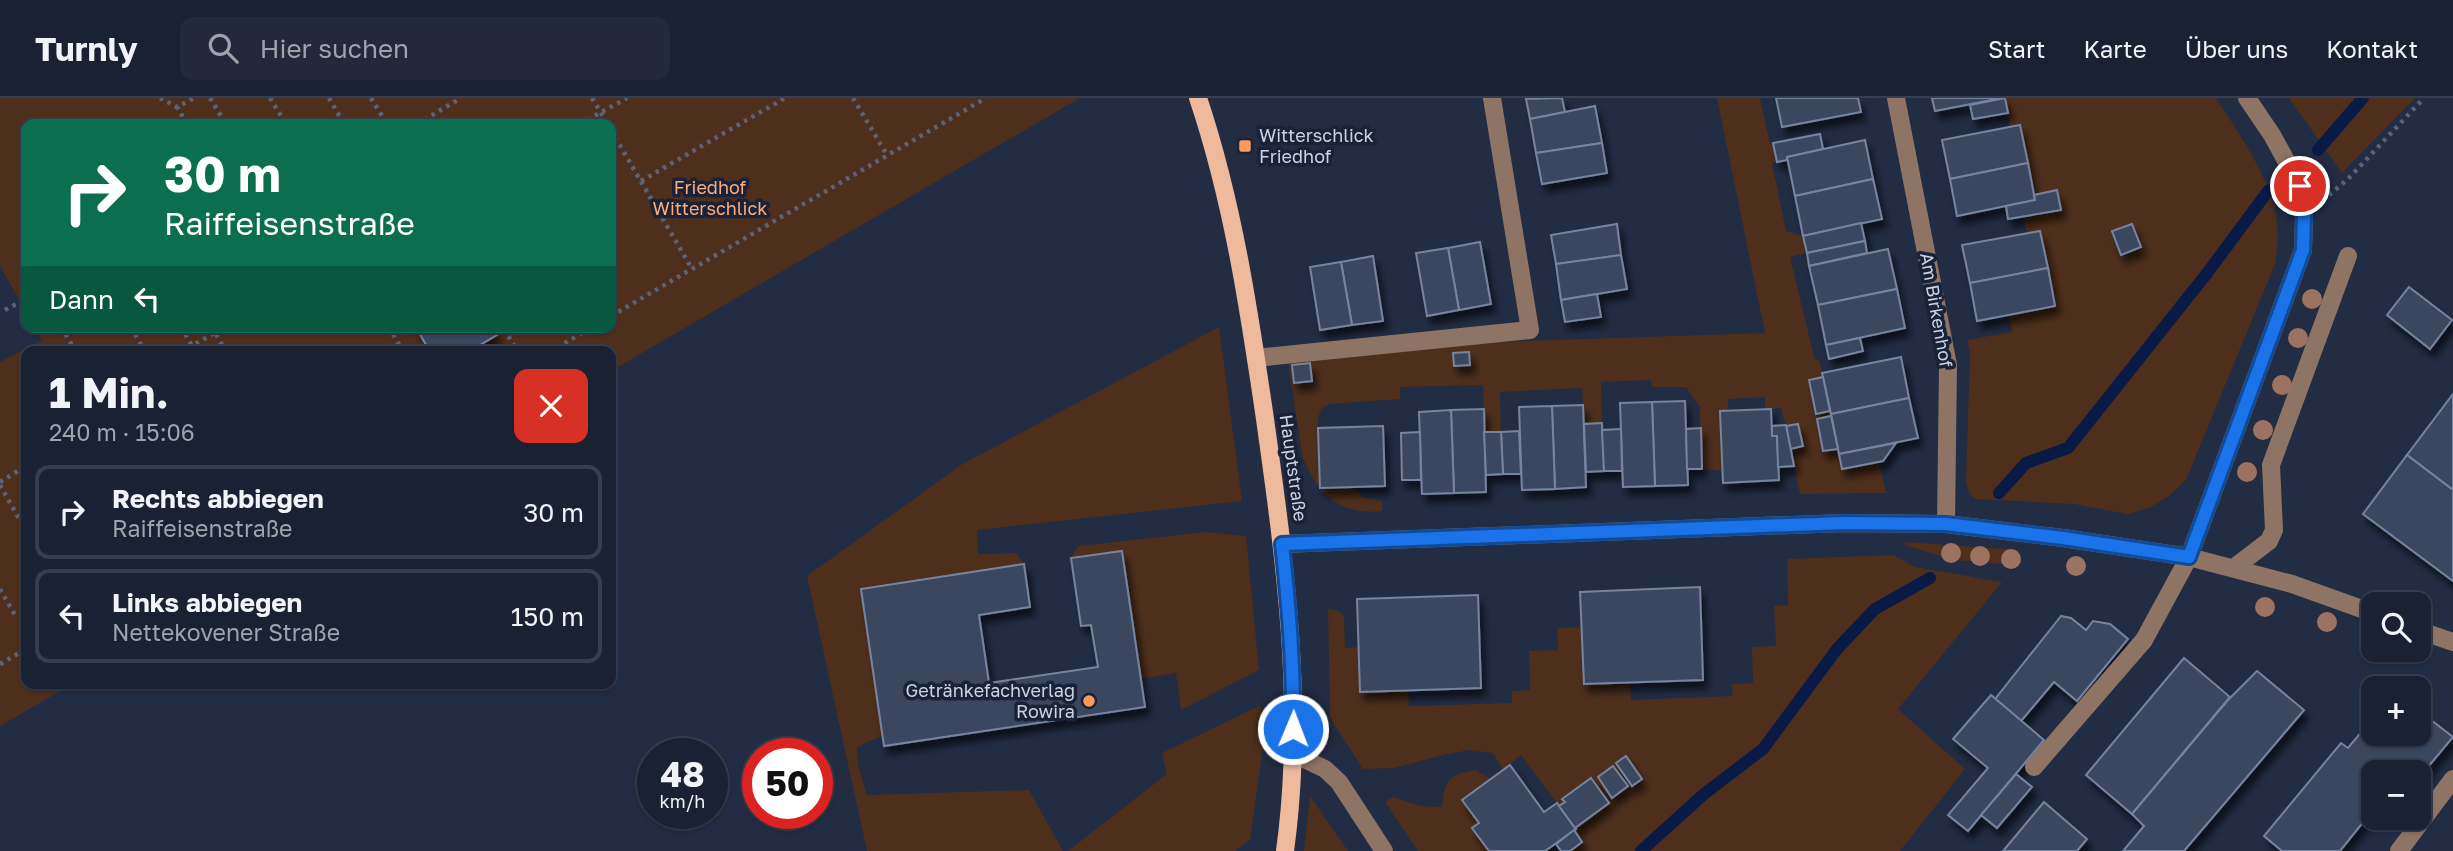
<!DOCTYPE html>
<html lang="de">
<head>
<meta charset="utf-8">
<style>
	:root { --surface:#1a2132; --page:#23293a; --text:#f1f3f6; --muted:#9fa3ac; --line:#383e4d }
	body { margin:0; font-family:"Golos Text",sans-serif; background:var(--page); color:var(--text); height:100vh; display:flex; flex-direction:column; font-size:26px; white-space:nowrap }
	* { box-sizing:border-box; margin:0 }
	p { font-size:23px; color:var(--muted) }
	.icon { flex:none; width:38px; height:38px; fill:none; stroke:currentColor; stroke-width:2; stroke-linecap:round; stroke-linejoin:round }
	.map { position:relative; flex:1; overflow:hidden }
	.panel { position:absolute; left:21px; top:248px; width:595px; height:343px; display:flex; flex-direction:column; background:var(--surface); border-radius:14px; box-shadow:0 2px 5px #0004,0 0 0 2px var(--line) }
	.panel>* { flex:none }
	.hud { position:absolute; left:21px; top:21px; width:595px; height:214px; border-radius:14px; box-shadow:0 2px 5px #0004,0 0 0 2px var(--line); background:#0b6e4f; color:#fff; overflow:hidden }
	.controls { position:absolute; left:2361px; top:494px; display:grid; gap:14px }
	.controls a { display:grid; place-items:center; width:70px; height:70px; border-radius:14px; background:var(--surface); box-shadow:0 2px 5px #0004,0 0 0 2px var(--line); font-size:35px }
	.speed { position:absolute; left:637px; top:640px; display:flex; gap:14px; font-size:35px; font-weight:700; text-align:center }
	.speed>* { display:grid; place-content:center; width:91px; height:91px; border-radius:50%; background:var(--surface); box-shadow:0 2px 5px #0004,0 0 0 2px var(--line); line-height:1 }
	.speed small { font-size:18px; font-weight:400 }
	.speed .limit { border:10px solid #d22; background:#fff; color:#111 }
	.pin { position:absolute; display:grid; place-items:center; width:60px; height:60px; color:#fff; margin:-30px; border:4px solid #fff; border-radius:50%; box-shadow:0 2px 7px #0007 }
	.me { position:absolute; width:77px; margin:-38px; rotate:1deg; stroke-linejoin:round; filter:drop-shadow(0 0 5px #0008) }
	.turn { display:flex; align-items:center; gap:24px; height:147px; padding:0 28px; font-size:32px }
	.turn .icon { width:91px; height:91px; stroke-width:2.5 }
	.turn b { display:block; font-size:49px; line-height:60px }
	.then { display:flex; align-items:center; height:66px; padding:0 28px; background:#0003; gap:14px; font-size:26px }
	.round { display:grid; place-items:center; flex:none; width:74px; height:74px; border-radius:14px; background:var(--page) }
	.headline { display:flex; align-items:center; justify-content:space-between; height:119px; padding:0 28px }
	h1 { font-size:42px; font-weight:700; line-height:52px }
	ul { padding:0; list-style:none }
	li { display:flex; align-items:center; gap:21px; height:94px; margin:0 14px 10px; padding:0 14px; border:4px solid var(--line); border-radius:14px }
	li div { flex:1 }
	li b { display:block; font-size:26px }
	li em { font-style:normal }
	header { display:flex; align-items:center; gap:42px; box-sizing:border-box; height:98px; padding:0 35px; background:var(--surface); border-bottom:2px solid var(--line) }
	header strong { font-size:33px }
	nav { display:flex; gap:38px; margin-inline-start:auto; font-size:24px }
	.search { width:490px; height:63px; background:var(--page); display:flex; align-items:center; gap:18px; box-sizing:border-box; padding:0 24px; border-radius:14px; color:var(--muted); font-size:26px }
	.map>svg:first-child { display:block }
	.green { fill:#4e2f1c }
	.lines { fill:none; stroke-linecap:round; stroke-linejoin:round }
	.stream { stroke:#091a47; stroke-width:12 }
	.building { fill:#3b475f; stroke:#77849f; stroke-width:2; filter:url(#shadow) }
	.path { stroke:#5a6377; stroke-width:4.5; stroke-dasharray:3.5 5; stroke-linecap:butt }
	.minor { stroke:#8d7465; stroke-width:18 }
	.major { stroke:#efba9b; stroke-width:18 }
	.tree { fill:#9c7261 }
	.route-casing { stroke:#114b97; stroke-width:18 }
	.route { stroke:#1a73e8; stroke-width:12 }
	.poi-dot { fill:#ff9b5a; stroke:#192238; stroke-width:2.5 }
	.labels { text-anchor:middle; stroke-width:7; stroke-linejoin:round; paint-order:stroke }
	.poi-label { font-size:18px; fill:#ccd3e2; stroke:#192238; text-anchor:start }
	.park-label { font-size:18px; fill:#ffac79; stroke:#192238 }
	.street-label { font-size:18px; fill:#ccd3e2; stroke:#192238 }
</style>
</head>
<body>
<header>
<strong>Turnly</strong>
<div class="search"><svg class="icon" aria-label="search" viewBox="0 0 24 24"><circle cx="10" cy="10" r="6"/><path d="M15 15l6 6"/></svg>Hier suchen</div>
<nav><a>Start</a><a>Karte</a><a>Über uns</a><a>Kontakt</a></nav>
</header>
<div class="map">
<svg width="2453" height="753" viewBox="0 0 2453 753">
	<defs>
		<filter id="shadow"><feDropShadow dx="4.5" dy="8" stdDeviation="3.5" flood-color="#0009"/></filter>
	</defs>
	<rect width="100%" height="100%" fill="#222c43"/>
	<!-- green -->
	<g class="green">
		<path d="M0 0H1080L611 273V254H26V586H72L0 628V264L42 242 35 229H611V26H26V214L0 168Z"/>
		<path d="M1717 0H1760L1770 46 1773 45 1777 64 1772 65 1786 133 1803 138 1807 155 1790 159 1815 262H1819L1823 279 1809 282 1816 315 1830 313 1831 318 1817 322 1823 353 1838 351 1842 371 1879 364 1886 395 1800 396 1790 351 1803 348 1798 326 1786 328 1781 310 1765 311V299L1728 301V312L1720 313 1722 373 1702 371 1700 309 1686 289H1652L1651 282 1601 284 1602 325 1584 326 1582 290 1500 294 1501 334H1484L1483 287 1400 289V301L1329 306 1321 311 1318 321 1320 390 1354 389 1362 399 1382 403V413C1339 418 1316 394 1302 357L1288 263 1497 244 1765 235Z"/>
		<path d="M2005 0H2216C2242 41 2277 87 2278 138 2278 147 2276 157 2275 166L2186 382 2169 398 2149 410 2127 416 2074 406 1975 401 1969 395 1966 383 1970 255 1967 242 2012 234 2008 217 2055 207 2040 133 2027 135 2024 119 2061 112 2058 93 2034 97 2010 29Z"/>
		<path d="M2289 0H2415L2342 75Z"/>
		<path d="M1219 229 1242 403 977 432 978 456 1016 455 1024 466 861 491 883 637 857 649 858 667 867 697 1029 692 1063 753H867L807 478 961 367Z"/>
		<path d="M1206 434 1246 438 1259 572 1181 612 1176 575 1141 581 1122 453 1071 460 1078 448Z"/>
		<path d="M1905 444 2018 452 2016 467 1953 462 1905 447Z"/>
		<path d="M1893 457 1915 469 2002 484 1898 611 1965 671 1900 753H1570L1582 744 1575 730 1609 705 1591 681 1563 701 1565 704 1559 708 1521 657 1503 672 1493 655 1470 652 1447 656 1394 670 1363 671 1330 620 1328 511 1339 513 1344 519 1345 550 1359 549 1361 594 1408 593 1409 608 1512 605V593L1530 592 1529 553 1558 552 1557 530 1582 529 1584 586 1630 584 1631 602 1733 598 1732 586 1753 585 1752 549 1776 548 1774 508 1788 507 1787 461Z"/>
		<path d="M1261 607 1263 649 1250 742 1235 753H1068L1167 676 1162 655Z"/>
		<path d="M1476 672 1491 681 1479 725 1472 730 1489 753H1418L1385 704 1393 699 1420 708 1442 709C1444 683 1449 676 1476 672Z"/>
		<path d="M1310 698 1348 753H1304Z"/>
	</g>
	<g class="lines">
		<!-- stream -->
		<g class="stream">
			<path d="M2318 52 2363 0"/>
			<path d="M1999 395 2026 365 2068 350 2208 174 2268 93"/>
			<path d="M1641 753 1704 696 1763 651 1837 551 1875 511 1930 480"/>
		</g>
	</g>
	<!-- building -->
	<g class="building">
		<path d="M1562 0 1565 14 1530 21 1526 1Z"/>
		<path d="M1776 0H1858L1861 14 1782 29Z"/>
		<path d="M1932 0H2002L1935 13Z"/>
		<path d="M2005 0 2008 15 1973 21 1970 7Z"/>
		<path d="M1595 8 1602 45 1536 55 1530 21Z"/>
		<path d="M2020 27 2028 65 1950 81 1942 42Z"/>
		<path d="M1820 36 1823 51 1787 59V62L1777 64 1773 45Z"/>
		<path d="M1865 42 1873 81 1795 98 1787 59Z"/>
		<path d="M1602 45 1607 75 1542 86 1536 55Z"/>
		<path d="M2028 65 2035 102 1957 118 1950 81Z"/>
		<path d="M1873 81 1882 121 1803 138 1795 98Z"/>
		<path d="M2057 92 2061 112 2008 121 2006 108 2035 102 2034 97Z"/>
		<path d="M1861 125 1865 143 1807 155 1803 138Z"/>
		<path d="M1617 126 1621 157 1556 166 1551 137Z"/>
		<path d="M2132 126 2141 149 2121 157 2112 133Z"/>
		<path d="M2040 133 2048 170 1970 185 1962 147Z"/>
		<path d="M1865 143 1867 155 1809 168 1807 155Z"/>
		<path d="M1480 144 1491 206 1459 212 1448 150Z"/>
		<path d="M1448 150 1459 212 1427 218 1416 155Z"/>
		<path d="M1888 151 1897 191 1818 207 1809 168Z"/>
		<path d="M1621 157 1627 191 1561 202 1556 166Z"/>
		<path d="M1373 158 1383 223 1352 227 1341 164Z"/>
		<path d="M1341 164 1352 227 1320 232 1310 169Z"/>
		<path d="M2048 170 2055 208 1977 223 1970 185Z"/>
		<path d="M2409 189 2452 222 2430 251 2387 217Z"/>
		<path d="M1897 191 1905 230 1826 247 1818 207Z"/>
		<path d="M1597 196 1601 219 1565 224 1561 202Z"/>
		<path d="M416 229H492L497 237 468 254H430Z"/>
		<path d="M1860 240 1863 253 1829 261 1826 247Z"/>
		<path d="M1469 254 1470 267 1454 268 1453 255Z"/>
		<path d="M1901 259 1909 300 1831 316 1822 275Z"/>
		<path d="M1310 265 1312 283 1294 285 1292 267Z"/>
		<path d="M1823 279 1830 313 1816 316 1809 282Z"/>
		<path d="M2453 296V392L2407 357Z"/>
		<path d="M1909 300 1918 340 1839 356 1831 316Z"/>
		<path d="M1685 303 1688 387 1655 388 1652 304Z"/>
		<path d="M1652 304 1655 388 1623 389 1620 305Z"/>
		<path d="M1583 307 1586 389 1555 391 1552 308Z"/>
		<path d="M1552 308 1555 391 1522 392 1519 309Z"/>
		<path d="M1484 311 1486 394 1454 395 1451 312Z"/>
		<path d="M1771 311 1772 338H1777L1779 382 1723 385 1720 313Z"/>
		<path d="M1451 312 1454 395 1422 396 1419 314Z"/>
		<path d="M1831 318 1838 351 1823 353 1817 321Z"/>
		<path d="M1602 325 1604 373 1586 374 1584 326Z"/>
		<path d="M1798 326 1803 348 1790 351 1786 328Z"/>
		<path d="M1786 327 1794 368 1778 369 1777 338H1772V328Z"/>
		<path d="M1383 328 1385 388 1320 390 1318 330Z"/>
		<path d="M1701 330 1702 371H1687L1686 331Z"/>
		<path d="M1621 331 1622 373H1604L1602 332Z"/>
		<path d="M1519 333 1521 376H1503L1501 334Z"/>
		<path d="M1420 334 1421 382H1402L1401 335Z"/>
		<path d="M1484 334H1501L1503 376 1486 377Z"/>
		<path d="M1896 345 1883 363 1842 371 1839 356Z"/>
		<path d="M2407 357 2453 392V483L2363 416Z"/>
		<path d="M1122 453 1145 609 884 648 861 491 1024 466 1030 509 979 517 989 585 1098 569 1091 527 1081 528 1071 460Z"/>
		<path d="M1700 489 1703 582 1584 586 1580 494Z"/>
		<path d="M1478 497 1481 590 1360 594 1357 501Z"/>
		<path d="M2061 518 2071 520 2086 532 2093 523 2110 526 2128 541 2077 603 2054 584 2021 623 1995 601Z"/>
		<path d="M2184 560 2230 599 2132 716 2086 677Z"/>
		<path d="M2257 573 2304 612 2184 753H2123L2144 728 2132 716 2228 602Z"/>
		<path d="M1991 597 2044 642 1968 733 1948 717 1988 670 1953 641Z"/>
		<path d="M2373 620V635H2418V621L2426 627 2431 622 2453 639 2418 681V674H2373V712L2340 753H2282L2264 738 2341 645 2348 650Z"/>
		<path d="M1626 658 1642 681 1632 688 1616 665Z"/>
		<path d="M1510 667 1544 714 1557 705 1576 731 1545 753H1489L1472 730 1479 725 1462 702Z"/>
		<path d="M1613 668 1628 688 1612 700 1598 679Z"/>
		<path d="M2016 676 2032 689 1997 730 1981 717Z"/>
		<path d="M1591 680 1609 705 1575 730 1559 708 1565 704 1562 701Z"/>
		<path d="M2044 704 2087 741 2077 753H2003Z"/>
		<path d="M1574 732 1582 744 1570 753H1561L1556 746Z"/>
	</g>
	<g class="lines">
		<!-- path -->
		<g class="path">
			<path d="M160 0 177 9"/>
			<path d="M210 0 226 26"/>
			<path d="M270 0 286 26"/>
			<path d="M329 0 344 26"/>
			<path d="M371 0 387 26"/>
			<path d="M592 0 608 26"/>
			<path d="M853 0 887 57"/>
			<path d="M187 26 177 9 194 0"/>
			<path d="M417 26 461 0"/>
			<path d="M580 26 627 0"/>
			<path d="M611 32 692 171"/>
			<path d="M641 83 785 0"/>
			<path d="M2329 97 2348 81 2424 0"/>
			<path d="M5 212 26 201"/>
			<path d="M611 218 986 0"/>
			<path d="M61 229 76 254"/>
			<path d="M131 229 145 254"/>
			<path d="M181 229 192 248"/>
			<path d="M212 229 226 254"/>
			<path d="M389 229 403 254"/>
			<path d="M504 231 518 254"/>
			<path d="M181 254 225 229"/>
			<path d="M550 254 592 229"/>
			<path d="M0 384 26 368"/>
			<path d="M0 387 26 433"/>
			<path d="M0 491 15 517"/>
			<path d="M0 566 26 551"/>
		</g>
		<!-- minor -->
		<g class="minor">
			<path d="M1896 0 1948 267 1946 426"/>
			<path d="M1256 260 1530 232 1492 0"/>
			<path d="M1282 446 1843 425 1946 426 2063 440 2189 459 2292 486 2373 515"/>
			<path d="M2235 469 2269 443 2274 432 2271 367 2348 158"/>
			<path d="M2418 532 2453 544"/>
			<path d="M1292 655 1325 671 1339 684 1384 753"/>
			<path d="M2034 669 2144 542 2189 459 2303 152 2304 119 2300 88 2272 37 2247 0"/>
			<path d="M2399 753 2453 681"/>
		</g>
		<!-- major -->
		<path class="major" d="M1198 0C1233 104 1249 212 1265 321 1285 464 1305 608 1285 753"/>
	</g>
	<!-- trees -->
	<g class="tree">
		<circle cx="2312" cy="201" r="10"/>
		<circle cx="2298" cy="240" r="10"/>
		<circle cx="2282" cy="287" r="10"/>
		<circle cx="2263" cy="332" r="10"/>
		<circle cx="2247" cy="374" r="10"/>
		<circle cx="1951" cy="455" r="10"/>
		<circle cx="1980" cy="458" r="10"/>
		<circle cx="2011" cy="461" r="10"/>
		<circle cx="2076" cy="468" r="10"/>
		<circle cx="2265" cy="509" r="10"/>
		<circle cx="2327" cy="524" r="10"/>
	</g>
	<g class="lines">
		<defs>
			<path id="route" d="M1293 631C1294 569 1289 508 1282 446L1843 425 1946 426 2063 440 2189 459 2303 152 2304 119 2300 88"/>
		</defs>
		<!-- route casing -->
		<use href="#route" class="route-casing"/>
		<!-- route -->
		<use href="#route" class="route"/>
	</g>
	<!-- markers -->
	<g class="poi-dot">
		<rect x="1238" y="41" width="14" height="14" rx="3.5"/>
		<circle cx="1089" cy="603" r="7"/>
	</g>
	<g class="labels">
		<!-- poi labels -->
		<g class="poi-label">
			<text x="1259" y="44">Witterschlick<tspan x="1259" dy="21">Friedhof</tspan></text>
			<text x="1075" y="599" text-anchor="end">Getränkefachverlag<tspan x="1075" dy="21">Rowira</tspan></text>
		</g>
		<!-- park labels -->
		<g class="park-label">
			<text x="710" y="96">Friedhof<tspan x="710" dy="21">Witterschlick</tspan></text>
		</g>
		<!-- street labels -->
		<g class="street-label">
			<text transform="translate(1936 212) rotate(80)" y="6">Am Birkenhof</text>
			<text transform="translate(1293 370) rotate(82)" y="6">Hauptstraße</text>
		</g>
	</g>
</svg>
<div class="controls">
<a><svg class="icon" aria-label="search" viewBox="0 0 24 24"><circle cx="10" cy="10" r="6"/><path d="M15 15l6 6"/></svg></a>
<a>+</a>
<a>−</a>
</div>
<div class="speed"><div>48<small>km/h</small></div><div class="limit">50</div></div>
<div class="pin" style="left:2300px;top:88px;background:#d93025"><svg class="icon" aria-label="arrive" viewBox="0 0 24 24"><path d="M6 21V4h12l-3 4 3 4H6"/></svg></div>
<svg class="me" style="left:1293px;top:631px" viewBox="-20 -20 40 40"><circle r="17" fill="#1a73e8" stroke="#fff" stroke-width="3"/><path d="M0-11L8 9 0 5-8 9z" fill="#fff"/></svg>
<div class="hud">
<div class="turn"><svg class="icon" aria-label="right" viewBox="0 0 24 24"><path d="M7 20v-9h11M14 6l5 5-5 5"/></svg><div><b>30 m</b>Raiffeisenstraße</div></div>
<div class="then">Dann<svg class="icon" aria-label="left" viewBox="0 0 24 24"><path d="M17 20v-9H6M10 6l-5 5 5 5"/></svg></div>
</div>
<section class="panel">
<div class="headline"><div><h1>1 Min.</h1><p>240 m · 15:06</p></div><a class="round" style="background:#d93025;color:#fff"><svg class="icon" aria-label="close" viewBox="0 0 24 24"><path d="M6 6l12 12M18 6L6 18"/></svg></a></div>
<ul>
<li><svg class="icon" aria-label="right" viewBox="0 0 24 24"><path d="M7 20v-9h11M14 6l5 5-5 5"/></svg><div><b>Rechts abbiegen</b><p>Raiffeisenstraße</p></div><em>30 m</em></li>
<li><svg class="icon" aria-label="left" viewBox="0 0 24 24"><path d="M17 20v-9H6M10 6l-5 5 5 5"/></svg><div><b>Links abbiegen</b><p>Nettekovener Straße</p></div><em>150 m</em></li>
</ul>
</section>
</div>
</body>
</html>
